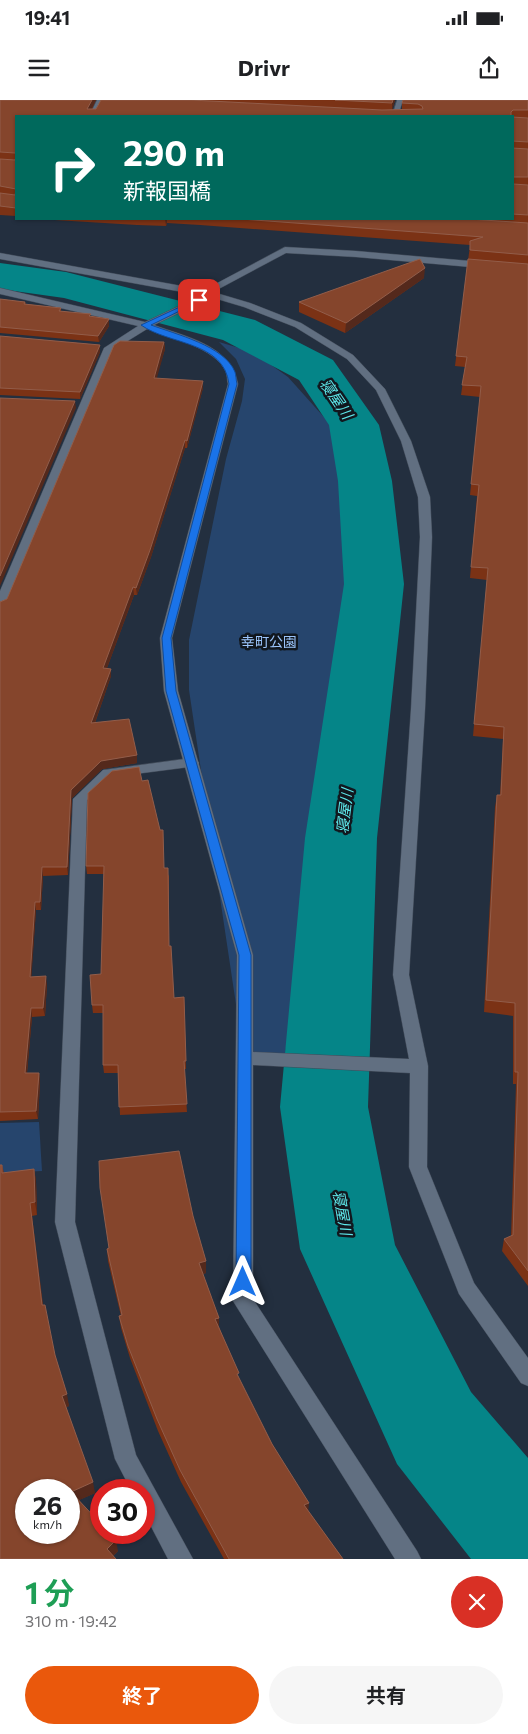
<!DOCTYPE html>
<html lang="ja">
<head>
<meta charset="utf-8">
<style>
	:root { --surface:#fff; --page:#f6f6f6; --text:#202124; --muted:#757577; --accent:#ea580c }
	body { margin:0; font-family:Commissioner,"Noto Sans JP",sans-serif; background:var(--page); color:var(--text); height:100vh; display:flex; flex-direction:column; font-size:19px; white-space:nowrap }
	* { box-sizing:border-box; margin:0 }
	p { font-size:16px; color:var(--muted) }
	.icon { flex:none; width:28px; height:28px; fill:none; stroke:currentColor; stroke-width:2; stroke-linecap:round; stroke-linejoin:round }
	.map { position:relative; height:1459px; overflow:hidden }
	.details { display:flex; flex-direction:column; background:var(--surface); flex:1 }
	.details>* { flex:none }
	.top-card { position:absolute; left:15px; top:15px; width:499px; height:105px; border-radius:0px; box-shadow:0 1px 4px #0004; background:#00695c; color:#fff; overflow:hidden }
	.speed { position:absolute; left:15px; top:1379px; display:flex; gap:10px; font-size:25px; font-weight:700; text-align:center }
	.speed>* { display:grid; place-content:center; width:65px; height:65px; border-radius:50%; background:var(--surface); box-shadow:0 1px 4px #0004; line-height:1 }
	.speed small { font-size:12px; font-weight:400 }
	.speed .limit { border:8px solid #d22; background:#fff; color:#111 }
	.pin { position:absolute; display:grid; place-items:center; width:42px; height:42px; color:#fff; margin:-21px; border-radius:10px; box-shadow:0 2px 8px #0006 }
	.me { position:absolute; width:55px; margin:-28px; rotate:0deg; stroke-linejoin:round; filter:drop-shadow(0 0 4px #0008) }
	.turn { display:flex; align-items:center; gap:18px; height:105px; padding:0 25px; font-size:22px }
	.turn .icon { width:65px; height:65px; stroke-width:2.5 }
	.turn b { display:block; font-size:35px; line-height:42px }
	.round { display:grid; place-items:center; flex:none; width:52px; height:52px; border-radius:26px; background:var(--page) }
	.overview { display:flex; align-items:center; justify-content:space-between; height:85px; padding:0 25px }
	h1 { font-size:30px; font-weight:700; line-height:38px; color:#1e9e55 }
	.action { display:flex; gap:10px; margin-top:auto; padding:10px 25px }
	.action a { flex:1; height:58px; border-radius:30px; background:var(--accent); color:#fff; font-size:20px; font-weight:700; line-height:58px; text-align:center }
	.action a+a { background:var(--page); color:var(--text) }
	.status { display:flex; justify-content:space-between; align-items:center; height:35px; padding:0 25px; background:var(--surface); direction:ltr }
	.status svg { height:14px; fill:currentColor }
	header { display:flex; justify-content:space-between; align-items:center; height:65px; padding:0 25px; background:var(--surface); font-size:22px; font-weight:700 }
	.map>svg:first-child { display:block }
	.green { fill:#26456d }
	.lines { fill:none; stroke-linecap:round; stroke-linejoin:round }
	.river { fill:#058588; fill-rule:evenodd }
	.lane-casing { stroke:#414b59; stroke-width:1 }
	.street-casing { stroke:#414b59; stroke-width:1 }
	.lane { fill:#616f81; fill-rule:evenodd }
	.street { fill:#616f81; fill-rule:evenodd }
	.wall { fill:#7b3215 }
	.shaded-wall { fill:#54291c }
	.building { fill:#85452c; stroke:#925d4a; fill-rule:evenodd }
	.route { fill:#1a73e8; stroke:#114b97 }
	.labels { text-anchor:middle; stroke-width:5; stroke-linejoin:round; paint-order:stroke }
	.park-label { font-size:14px; fill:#9bc4fa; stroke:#11171e }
	.water-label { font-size:15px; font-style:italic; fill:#5ee8eb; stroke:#11171e }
</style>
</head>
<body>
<div class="status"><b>19:41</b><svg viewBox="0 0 49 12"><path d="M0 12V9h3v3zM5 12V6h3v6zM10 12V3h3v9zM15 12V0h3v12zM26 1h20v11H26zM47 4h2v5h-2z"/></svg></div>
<header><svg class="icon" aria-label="menu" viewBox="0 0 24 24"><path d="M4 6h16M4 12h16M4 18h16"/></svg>Drivr<svg class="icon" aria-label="share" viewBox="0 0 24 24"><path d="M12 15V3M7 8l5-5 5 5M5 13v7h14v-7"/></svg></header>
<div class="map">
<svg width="528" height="1459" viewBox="0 0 528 1459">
	<rect width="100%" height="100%" fill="#232f3f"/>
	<!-- green -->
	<g class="green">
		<path d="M219 242 253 252 288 277 331 325 360 479 284 960 244 958 189 590V540L226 359 242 301 245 279 236 259Z"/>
		<path d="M39 1022 42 1071 0 1073V1023Z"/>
	</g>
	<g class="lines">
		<!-- river -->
		<path class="river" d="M0 163 66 172 255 220 333 260 379 325 392 381 404 484 377 738 368 1007 395 1145 471 1292 528 1358V1459H471L397 1364 300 1149 280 1007 305 738 344 484 338 381 329 325 299 280 223 240 64 198 0 189Z"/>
		<defs>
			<path id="lane" d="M192 658 197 660 199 663 197 666 112 677 87 700 75 1122 136 1355 193 1459H168L144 1413V1390H131L115 1359 55 1122 73 699 103 670Z"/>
			<g id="street">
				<path d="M97 0H103L95 16H89Z"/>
				<path d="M397 0H403L398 16H392Z"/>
				<path d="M285 147 356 151 528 166V172L356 157 286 153 213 192 250 203 301 223 353 255 385 289 411 341 430 397 432 437 425 609 409 875 428 966 427 1067 474 1183 528 1258V1286L521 1283 459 1194 409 1067 410 973 253 965V1199L417 1451 421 1459H395L233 1201 237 855 164 591 160 538 228 284C227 280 227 275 226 272 216 248 169 237 147 229L113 250 6 506 0 510V491L104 248 138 226 0 194V188L145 222 196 198 199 195 0 159V153L204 190ZM207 196 244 207 295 227 347 259 376 290 401 341 418 397 420 437 411 609 393 875 409 959 253 952V855L178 591 172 538 238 284C231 245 186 237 154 225L202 202Z"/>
			</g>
		</defs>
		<!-- lane casing -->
		<use href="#lane" class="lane-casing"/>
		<!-- street casing -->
		<use href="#street" class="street-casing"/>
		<!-- lane -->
		<use href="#lane" class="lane"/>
		<!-- street -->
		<use href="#street" class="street"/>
	</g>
	<!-- wall -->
	<g class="wall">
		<path d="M0 0H96L92 9H96L101 0H395L392 10H402V3L528 0V1186L502 1151 504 1139 511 1136 516 984H513V916L484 912 495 707 497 695H500L503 639 473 636 487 480 470 478 477 396 470 395 480 297 461 295 465 267 455 266 470 145 200 125 167 123 166 126 137 125 38 119H512V16H16V116L0 115Z"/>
		<path d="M424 178 345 233 299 212V202Z"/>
		<path d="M0 199 25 202 26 204 61 208V211L109 219V226L99 242 0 233Z"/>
		<path d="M0 236 100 245V252L80 299 0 295Z"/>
		<path d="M164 242 165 249 156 278 203 288 187 348H185L151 457 137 495H134L107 568 111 569V576L95 623 137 655V663L102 669 72 698 68 775 43 776 41 810H36L31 877 47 884 45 916 32 917 27 973H39L40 981 38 1019 0 1021V502L7 499Z"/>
		<path d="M142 681 164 768 169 776V846L174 898 184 897 186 969H184L187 1012 120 1015 118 973H104L103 965V913H93L92 905 101 874 104 774H87L86 766Z"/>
		<path d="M2 1065 4 1073 34 1069 36 1081 37 1115 32 1116 43 1205 55 1255 69 1306 66 1307 95 1393 79 1400 118 1451 113 1456 0 1459Z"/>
		<path d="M193 1116 206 1173 203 1174 219 1218V1227L239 1279 272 1344 308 1411 343 1459H224L181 1382 158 1331 130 1258 121 1228 119 1216H121L108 1161 107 1149Z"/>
	</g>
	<!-- shaded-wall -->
	<g class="shaded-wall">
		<path d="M92 0H96L88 16 87 9Z"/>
		<path d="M393 0H395L392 11V3Z"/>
		<path d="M165 119H167V123L166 126Z"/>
		<path d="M425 168 424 178 345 233 346 223Z"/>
		<path d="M109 219V226L99 242 98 236Z"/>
		<path d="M164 242 165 249 155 285 154 278Z"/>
		<path d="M100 245V252L80 299V292Z"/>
		<path d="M203 281V288L187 348V341Z"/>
		<path d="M75 301 76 308 0 486V476Z"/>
		<path d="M185 340V348L151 457 137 495 136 488Z"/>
		<path d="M133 487 134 495 104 576 103 568Z"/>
		<path d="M111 569V576L92 631 91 623Z"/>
		<path d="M137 655V663L102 669 72 698 68 775 67 767 71 690 101 661Z"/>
		<path d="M42 767 43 776 41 810 40 802Z"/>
		<path d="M35 802 36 810 31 885 30 877Z"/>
		<path d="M46 876 47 884 45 916 43 908Z"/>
		<path d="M31 908 32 917 26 982 25 973Z"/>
		<path d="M39 973 40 981 38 1019 36 1011Z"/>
		<path d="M34 1069 36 1081 37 1115 35 1102Z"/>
		<path d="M30 1103 32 1116 44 1218 42 1205Z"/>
		<path d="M206 1161V1173L199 1175V1163Z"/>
		<path d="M219 1218V1230L215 1219Z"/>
		<path d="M67 1294 69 1306 64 1308 62 1296Z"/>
		<path d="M93 1382 95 1393 73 1403 71 1392Z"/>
		<path d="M309 1403 308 1414 304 1405Z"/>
		<path d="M116 1440 118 1451 110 1459 107 1449Z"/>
	</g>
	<!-- building -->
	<g class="building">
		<path d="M0 0H92L87 9H96L101 0H191L382 10 423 9 422 6 418 4 402 3 403 0H528V10H513L511 12V16H16V54L15 53 0 52Z"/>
		<path d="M335 0H393L392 3Z"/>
		<path d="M512 17 528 18V42L512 41Z"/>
		<path d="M512 48 528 49V77H512Z"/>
		<path d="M16 57V89L0 86V59L15 60Z"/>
		<path d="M512 82 513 84 528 85V115L512 114Z"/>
		<path d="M16 91V108L0 106V93L15 95Z"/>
		<path d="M241 119H469L528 123V155L470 150V141L483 137Z"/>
		<path d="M420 159 425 168 346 223 299 202Z"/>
		<path d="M468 159 528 164V1171L504 1139 513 1135 518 972H515V903L486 900 497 695H501L504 627 474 624 488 468 471 467 479 385 471 384 481 286 462 285 467 257 456 256Z"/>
		<path d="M0 199 25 202 24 204 61 208 59 211 91 214 89 216 109 219 98 236 0 227Z"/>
		<path d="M0 236 100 245 80 292 0 288Z"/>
		<path d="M120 241 164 242 154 278 203 281 187 341 185 340 150 450 136 488 133 487 103 568 111 569 91 623 129 619 137 655 101 661 71 690 67 767H42L40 802H35L30 877 46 876 43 908H31L25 973H39L36 1011 0 1012V502L7 499 114 245Z"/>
		<path d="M0 298 75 301 0 476Z"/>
		<path d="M139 667 142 681 148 680 160 730H163L164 768H168L169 846H171L174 898 184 897 186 961H184L187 1004 119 1007 118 965H103V905H92L90 875 101 874 104 766H86L88 693 112 671Z"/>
		<path d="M179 1051 193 1116 206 1161 199 1163 219 1218 215 1219 239 1273 237 1274 272 1344 309 1403 304 1405 343 1459H229L180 1370 157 1319 128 1246 119 1216 122 1215 107 1149 109 1148 100 1088 99 1061Z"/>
		<path d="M0 1065H2V1073L34 1069 35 1102 30 1103 42 1205H45L55 1255 67 1294 62 1296 93 1382 71 1392 101 1424V1432H109L116 1440 107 1449 116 1459H0ZM26 1390H69V1432H26Z"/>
	</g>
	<!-- route -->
	<path class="route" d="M197 199 202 200 151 225C175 234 225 246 235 272 236 275 236 280 237 284L171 538 176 591 251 855V1182L249 1187 243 1189 238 1187 236 1182 239 855 166 591 162 538 229 284C224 241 169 245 141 225Z"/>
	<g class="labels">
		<!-- park labels -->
		<g class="park-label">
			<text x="269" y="547">幸町公園</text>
		</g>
		<!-- water labels -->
		<g class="water-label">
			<text transform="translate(336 299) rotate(56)" y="5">寝屋川</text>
			<text transform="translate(345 711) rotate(-83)" y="5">寝屋川</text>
			<text transform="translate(342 1113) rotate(80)" y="5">寝屋川</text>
		</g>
	</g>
</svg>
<div class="speed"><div>26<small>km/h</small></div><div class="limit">30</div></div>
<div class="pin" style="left:199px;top:200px;background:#d93025"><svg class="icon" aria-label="arrive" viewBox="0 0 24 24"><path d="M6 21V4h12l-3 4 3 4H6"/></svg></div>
<svg class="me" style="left:243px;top:1182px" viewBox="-20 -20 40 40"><path d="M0-17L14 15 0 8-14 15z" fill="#1a73e8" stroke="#fff" stroke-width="4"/></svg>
<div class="top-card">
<div class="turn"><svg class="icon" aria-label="right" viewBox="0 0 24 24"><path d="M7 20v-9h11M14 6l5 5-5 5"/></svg><div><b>290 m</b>新報国橋</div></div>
</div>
</div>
<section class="details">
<div class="overview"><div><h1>1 分</h1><p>310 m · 19:42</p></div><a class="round" style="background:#d93025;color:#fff"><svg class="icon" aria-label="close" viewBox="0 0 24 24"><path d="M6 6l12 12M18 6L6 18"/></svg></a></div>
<div class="action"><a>終了</a><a>共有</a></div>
</section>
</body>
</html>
